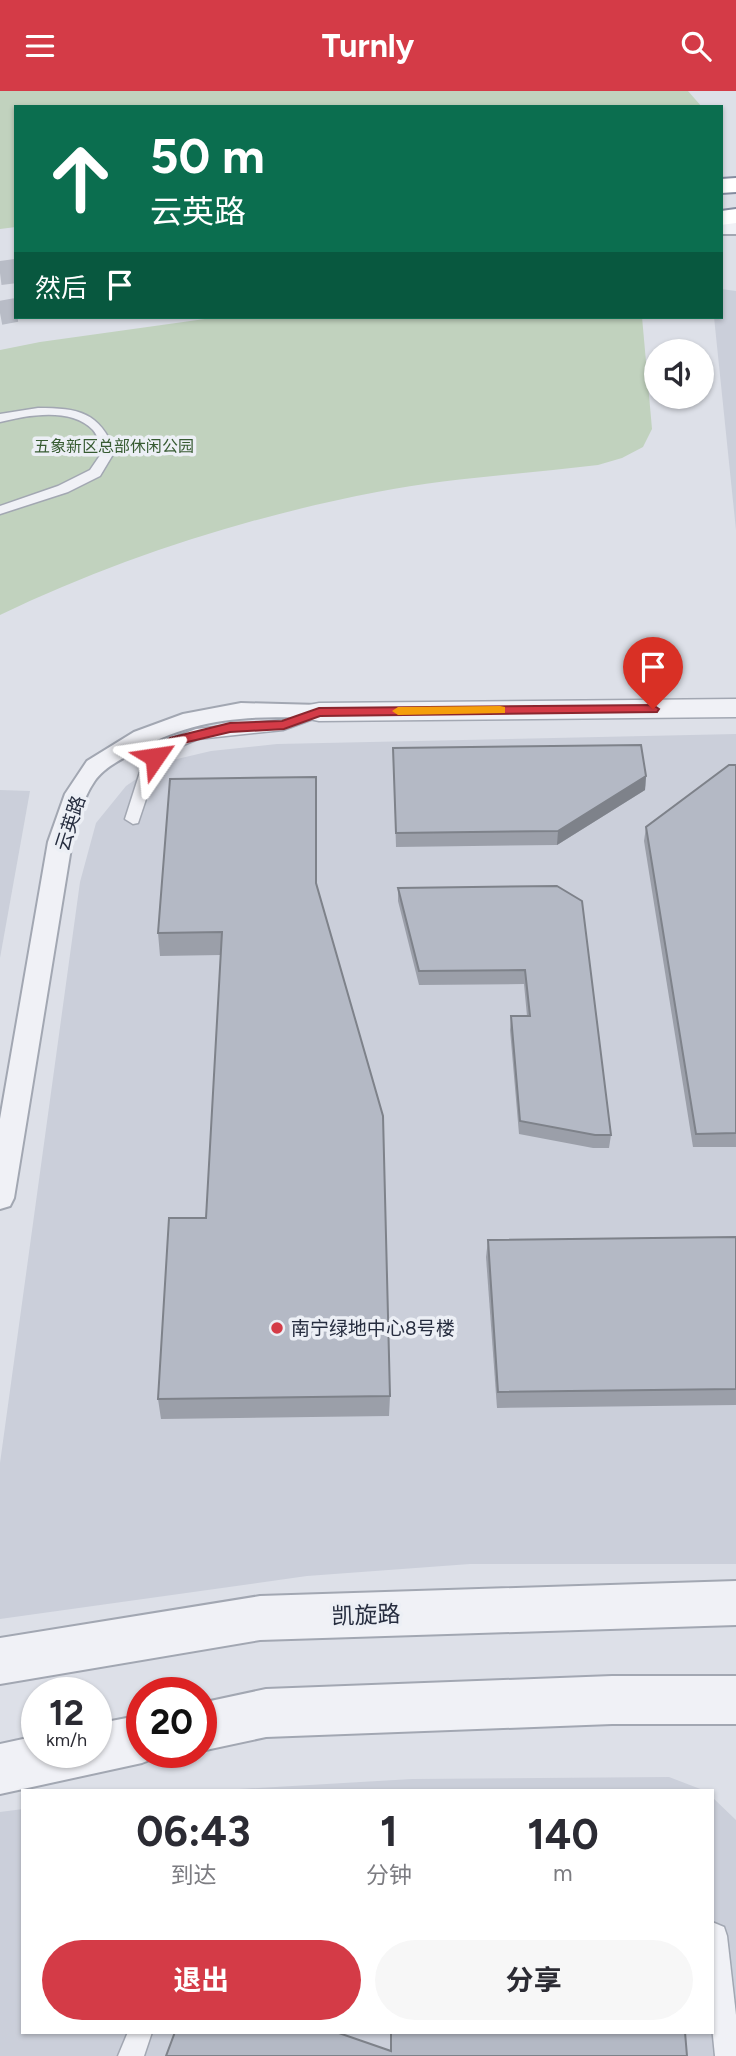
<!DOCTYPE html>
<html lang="zh">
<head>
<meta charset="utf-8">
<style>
	:root { --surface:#fff; --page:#f7f7f7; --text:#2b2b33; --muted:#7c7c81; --accent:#d43b47 }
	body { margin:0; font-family:Figtree,"Noto Sans SC",sans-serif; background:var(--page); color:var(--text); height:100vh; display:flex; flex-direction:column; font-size:26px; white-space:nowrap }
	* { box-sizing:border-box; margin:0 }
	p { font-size:23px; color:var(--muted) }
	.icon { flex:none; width:38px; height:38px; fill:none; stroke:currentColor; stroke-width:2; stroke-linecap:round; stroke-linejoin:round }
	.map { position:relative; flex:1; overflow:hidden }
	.details { position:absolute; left:21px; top:1698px; width:693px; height:245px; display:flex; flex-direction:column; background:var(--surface); border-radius:0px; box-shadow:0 2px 5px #0004 }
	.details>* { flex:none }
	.guide { position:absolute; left:14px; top:14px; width:709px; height:214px; border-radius:0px; box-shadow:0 2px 5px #0004; background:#0b6e4f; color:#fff; overflow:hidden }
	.tools { position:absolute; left:644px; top:248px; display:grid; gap:14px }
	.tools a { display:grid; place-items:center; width:70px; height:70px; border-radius:50%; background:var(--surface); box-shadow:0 2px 5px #0004; font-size:35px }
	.speed { position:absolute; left:21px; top:1586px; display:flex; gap:14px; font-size:35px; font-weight:700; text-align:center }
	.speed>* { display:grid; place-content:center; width:91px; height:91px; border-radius:50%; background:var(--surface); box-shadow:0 2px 5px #0004; line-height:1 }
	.speed small { font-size:18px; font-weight:400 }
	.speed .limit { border:10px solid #d22; background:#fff; color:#111 }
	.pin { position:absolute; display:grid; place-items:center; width:60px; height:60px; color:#fff; margin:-72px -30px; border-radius:50% 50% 50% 0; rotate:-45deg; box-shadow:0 0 7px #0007 }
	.pin .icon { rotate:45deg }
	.me { position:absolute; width:77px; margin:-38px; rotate:58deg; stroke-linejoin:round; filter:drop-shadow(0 0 5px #0008) }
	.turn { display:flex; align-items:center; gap:24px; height:147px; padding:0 21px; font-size:32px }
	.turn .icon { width:91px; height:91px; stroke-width:2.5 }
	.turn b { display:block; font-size:49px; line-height:60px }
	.then { display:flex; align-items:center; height:66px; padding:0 21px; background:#0003; gap:14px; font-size:26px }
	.eta { display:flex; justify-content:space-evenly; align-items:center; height:119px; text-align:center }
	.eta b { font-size:42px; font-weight:700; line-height:49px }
	.button { display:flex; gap:14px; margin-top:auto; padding:14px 21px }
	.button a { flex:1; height:80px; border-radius:42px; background:var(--accent); color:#fff; font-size:28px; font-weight:700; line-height:80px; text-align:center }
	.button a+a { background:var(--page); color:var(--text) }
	header { display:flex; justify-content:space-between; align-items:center; height:91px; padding:0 21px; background:var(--accent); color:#fff; font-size:32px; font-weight:700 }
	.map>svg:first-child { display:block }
	.built { fill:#cbcfda }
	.green { fill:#c1d2be }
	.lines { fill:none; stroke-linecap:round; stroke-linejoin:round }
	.trunk-tunnel { stroke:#b8bcc6; stroke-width:24; stroke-dasharray:24 12; stroke-linecap:butt }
	.service-casing { stroke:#a2a7b2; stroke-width:3 }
	.pedestrian-casing { stroke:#a2a7b2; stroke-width:4 }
	.minor-casing { stroke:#a2a7b2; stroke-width:3 }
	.tertiary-casing { stroke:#a2a7b2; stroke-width:4 }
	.trunk-casing { stroke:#848c9f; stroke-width:4 }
	.service { fill:#f0f1f6; fill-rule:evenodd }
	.pedestrian { fill:#f0f1f6; fill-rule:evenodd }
	.minor { fill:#f0f1f6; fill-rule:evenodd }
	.tertiary { fill:#f0f1f6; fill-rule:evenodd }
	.trunk { fill:#fff; fill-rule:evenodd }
	.wall { fill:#9b9fa9 }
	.shaded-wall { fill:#7e828a }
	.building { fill:#b4b9c5; stroke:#7e828a; stroke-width:2 }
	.route { fill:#d43b47; stroke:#8a262e; stroke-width:2 }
	.slow { fill:#f59e0b }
	.poi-dot { fill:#d43b47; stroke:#eceff5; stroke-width:2.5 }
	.labels { text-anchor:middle; stroke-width:7; stroke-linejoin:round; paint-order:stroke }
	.far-park-label { font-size:16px; fill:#375b32; stroke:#eceff5 }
	.street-label { font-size:19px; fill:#262d3f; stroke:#eceff5 }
	.poi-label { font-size:19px; fill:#262d3f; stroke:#eceff5; text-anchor:start }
	.near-street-label { font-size:23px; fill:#262d3f; stroke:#eceff5 }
</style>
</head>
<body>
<header><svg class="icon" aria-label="menu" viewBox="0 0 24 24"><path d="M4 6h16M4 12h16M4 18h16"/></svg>Turnly<svg class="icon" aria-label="search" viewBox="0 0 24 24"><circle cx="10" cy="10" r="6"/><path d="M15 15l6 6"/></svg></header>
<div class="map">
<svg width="736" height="1965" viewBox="0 0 736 1965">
	<rect width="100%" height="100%" fill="#dde0e8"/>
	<!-- built -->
	<g class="built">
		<path d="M721 198 736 200V439L714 226H721Z"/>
		<path d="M736 643V1473H470L307 1485 0 1528V1372L80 791 96 732 126 695 160 672 211 660 277 653Z"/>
		<path d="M0 699 30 700 0 867Z"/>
		<path d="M669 1686 703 1699H222L412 1688Z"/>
		<path d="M712 1706 736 1729V1965H0V1721L23 1718V1941H712Z"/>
	</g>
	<!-- green -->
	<g class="green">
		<path d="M0 0H688L702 16H16V136L0 138Z"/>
		<path d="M219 226H642L652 338 643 356 622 367 598 374C524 383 449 387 377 401 247 426 119 467 0 524V259L40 251Z"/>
	</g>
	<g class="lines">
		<!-- trunk-tunnel -->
		<g class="trunk-tunnel">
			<path d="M0 182 16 180"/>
			<path d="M0 222 16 219"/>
		</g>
		<defs>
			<g id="service">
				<path d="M38 317C79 317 99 321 115 360L100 385 68 401 0 423V415L58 395 90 379 103 360C100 353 98 345 93 339 71 316 28 324 0 331V323Z"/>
				<path d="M319 616 326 621 324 624 283 639 198 648 171 659 155 681 138 732 133 733 125 728 140 681 160 652 196 638 283 629Z"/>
				<path d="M712 1831 724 1836 727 1845 736 1924V1965H715L712 1935Z"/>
				<path d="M128 1941H152L144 1965H118Z"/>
			</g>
			<path id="pedestrian" d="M241 612 319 614 327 616 330 621 327 626 319 628C252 623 191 627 132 662 119 670 103 677 94 691 82 708 78 731 72 751L14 1107 10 1115 0 1118V1028L48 751 65 703 87 670 134 641 183 623Z"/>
			<path id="minor" d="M736 608V626L319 630 309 628 304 621 309 614 319 612Z"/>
			<g id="tertiary">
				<rect x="721" y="129" width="15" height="14"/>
				<path d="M736 1490V1534L260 1549 0 1593V1547L260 1505Z"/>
				<path d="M612 1585H736V1633H612L266 1646 201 1660V1612L266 1598Z"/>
				<path d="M142 1624V1661H162L160 1665 142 1672 0 1703V1653L37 1645V1661H96V1633Z"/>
			</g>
			<g id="trunk">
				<path d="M736 87V101L721 102V88Z"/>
				<path d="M736 118V132L721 134V120Z"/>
			</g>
		</defs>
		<!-- service casing -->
		<use href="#service" class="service-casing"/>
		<!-- pedestrian casing -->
		<use href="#pedestrian" class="pedestrian-casing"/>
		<!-- minor casing -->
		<use href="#minor" class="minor-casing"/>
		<!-- tertiary casing -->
		<use href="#tertiary" class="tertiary-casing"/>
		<!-- trunk casing -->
		<use href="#trunk" class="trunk-casing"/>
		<!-- service -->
		<use href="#service" class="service"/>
		<!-- pedestrian -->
		<use href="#pedestrian" class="pedestrian"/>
		<!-- minor -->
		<use href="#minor" class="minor"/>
		<!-- tertiary -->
		<use href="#tertiary" class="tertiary"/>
		<!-- trunk -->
		<use href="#trunk" class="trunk"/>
	</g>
	<!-- wall -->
	<g class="wall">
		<path d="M393 657 646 685 645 699 557 754 396 756Z"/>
		<path d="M736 674V1056H693L644 750 646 736Z"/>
		<path d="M317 709 316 794 390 1305 389 1325 161 1328 158 1308 206 1127 221 864 160 865 158 842Z"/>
		<path d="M557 795 611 1044 609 1057H593L519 1043 510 939 511 925H527L524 893 419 894 398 810V797Z"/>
		<path d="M736 1146V1314L497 1317 486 1166 488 1149Z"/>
	</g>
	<!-- shaded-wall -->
	<path class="shaded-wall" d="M646 685 645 699 557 754 558 740Z"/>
	<!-- building -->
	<g class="building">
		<path d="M641 654 646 685 558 740 396 742 393 657Z"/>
		<path d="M729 674H736V1042L696 1043 646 736Z"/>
		<path d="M316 686V792L383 1025 390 1305 158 1308 169 1127H206L222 841 158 842 170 688Z"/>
		<path d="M557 795 582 810 611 1044H595L520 1030 511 925H530L525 879 419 880 398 797Z"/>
		<path d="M736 1146V1298L498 1301 488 1149Z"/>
		<path d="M175 1941H336L391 1960V1941H685L687 1965H166Z"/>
	</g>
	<!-- route -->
	<path class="route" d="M653 614 659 618 657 621 320 625 284 638 230 641 179 653 155 670 148 666 170 647 230 632 282 630 319 617Z"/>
	<!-- slow -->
	<path class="slow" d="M500 615 505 616V622L398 624 392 620 398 616Z"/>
	<!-- markers -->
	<circle class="poi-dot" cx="277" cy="1237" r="7"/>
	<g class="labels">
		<!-- far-park labels -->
		<g class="far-park-label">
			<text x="114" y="361">五象新区总部休闲公园</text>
		</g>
		<!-- street labels -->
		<g class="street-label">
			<text transform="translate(70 732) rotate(-72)" y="7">云英路</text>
		</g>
		<!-- poi labels -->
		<g class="poi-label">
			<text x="291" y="1244">南宁绿地中心8号楼</text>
		</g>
		<!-- near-street labels -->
		<g class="near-street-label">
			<text transform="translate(366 1524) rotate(-2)" y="8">凯旋路</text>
		</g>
	</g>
</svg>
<div class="tools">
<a><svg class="icon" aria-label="sound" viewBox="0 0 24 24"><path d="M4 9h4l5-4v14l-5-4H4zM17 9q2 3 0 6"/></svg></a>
</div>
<div class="speed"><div>12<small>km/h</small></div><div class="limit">20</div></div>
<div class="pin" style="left:653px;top:618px;background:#d93025"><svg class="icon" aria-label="arrive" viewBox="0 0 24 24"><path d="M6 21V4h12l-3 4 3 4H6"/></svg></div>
<svg class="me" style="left:155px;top:666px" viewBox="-20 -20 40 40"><path d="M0-17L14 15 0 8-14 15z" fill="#d43b47" stroke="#fff" stroke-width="4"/></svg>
<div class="guide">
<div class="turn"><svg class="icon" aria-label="ahead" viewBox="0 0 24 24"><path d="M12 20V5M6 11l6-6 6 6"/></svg><div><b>50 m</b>云英路</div></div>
<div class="then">然后<svg class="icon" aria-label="arrive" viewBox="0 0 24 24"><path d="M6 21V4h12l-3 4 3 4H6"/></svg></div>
</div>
<section class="details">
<div class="eta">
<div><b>06:43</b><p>到达</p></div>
<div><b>1</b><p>分钟</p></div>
<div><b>140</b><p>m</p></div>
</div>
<div class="button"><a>退出</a><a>分享</a></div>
</section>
</div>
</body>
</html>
